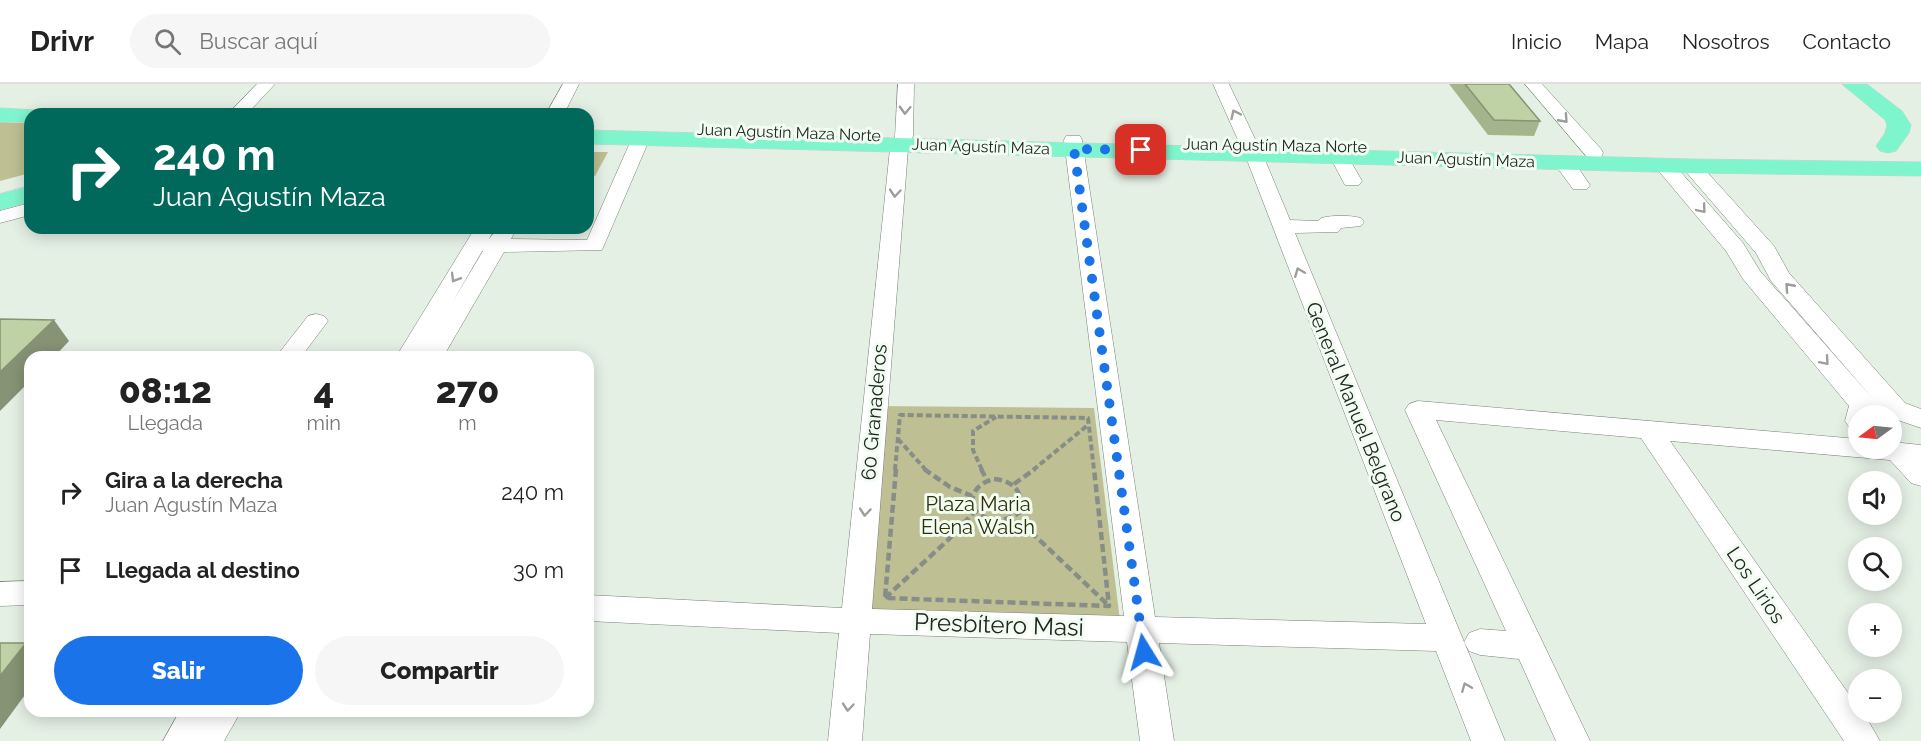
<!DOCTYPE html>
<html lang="es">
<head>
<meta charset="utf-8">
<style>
	:root { --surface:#fff; --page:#f6f6f6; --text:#222; --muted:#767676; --line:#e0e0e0; --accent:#1a73e8 }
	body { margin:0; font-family:Raleway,sans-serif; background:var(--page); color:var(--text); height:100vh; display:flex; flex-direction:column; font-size:22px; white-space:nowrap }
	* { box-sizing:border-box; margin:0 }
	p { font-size:20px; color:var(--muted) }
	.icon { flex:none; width:33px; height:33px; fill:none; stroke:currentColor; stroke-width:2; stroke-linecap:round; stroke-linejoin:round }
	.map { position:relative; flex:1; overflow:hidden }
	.side { position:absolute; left:24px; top:267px; width:570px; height:366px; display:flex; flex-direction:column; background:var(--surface); border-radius:18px; box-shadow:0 3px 15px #0003 }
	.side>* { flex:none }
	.top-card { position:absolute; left:24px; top:24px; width:570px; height:126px; border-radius:18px; box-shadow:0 3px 15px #0003; background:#00695c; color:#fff; overflow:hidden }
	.needle { width:39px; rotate:255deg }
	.buttons { position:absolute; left:1848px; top:321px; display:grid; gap:12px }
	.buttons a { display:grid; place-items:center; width:54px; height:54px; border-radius:50%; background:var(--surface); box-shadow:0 3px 15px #0003; font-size:30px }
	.pin { position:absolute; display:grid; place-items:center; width:51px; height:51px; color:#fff; margin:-26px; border-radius:12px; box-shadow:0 3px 9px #0006 }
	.me { position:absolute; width:66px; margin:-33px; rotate:352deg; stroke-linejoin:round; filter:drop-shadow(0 0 4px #0008) }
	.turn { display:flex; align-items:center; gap:21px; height:126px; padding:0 30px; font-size:27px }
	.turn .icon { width:78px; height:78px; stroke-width:2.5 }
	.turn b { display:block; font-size:42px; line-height:51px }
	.eta { display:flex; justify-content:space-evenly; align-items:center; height:102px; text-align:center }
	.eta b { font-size:36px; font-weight:800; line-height:42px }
	.button { display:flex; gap:12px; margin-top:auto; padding:12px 30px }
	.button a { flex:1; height:69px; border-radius:36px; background:var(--accent); color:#fff; font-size:24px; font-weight:800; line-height:69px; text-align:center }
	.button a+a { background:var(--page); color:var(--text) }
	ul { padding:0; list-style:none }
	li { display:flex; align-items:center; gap:18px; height:78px; padding:0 30px }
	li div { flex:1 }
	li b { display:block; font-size:22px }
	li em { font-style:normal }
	header { display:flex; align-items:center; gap:36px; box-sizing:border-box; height:84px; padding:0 30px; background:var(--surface); border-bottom:2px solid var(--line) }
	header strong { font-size:28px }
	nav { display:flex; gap:33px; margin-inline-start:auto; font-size:21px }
	.search { width:420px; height:54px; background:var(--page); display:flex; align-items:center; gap:15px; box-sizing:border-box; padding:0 21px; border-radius:33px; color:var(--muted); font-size:22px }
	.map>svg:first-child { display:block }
	.green { fill:#bfbf94 }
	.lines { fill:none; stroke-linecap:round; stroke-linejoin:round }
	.minor-casing { stroke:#778177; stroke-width:1 }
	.major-casing { stroke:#cfcfcf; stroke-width:1 }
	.path-far1 { stroke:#878e87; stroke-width:4; stroke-dasharray:6 3; stroke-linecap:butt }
	.path { stroke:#878e87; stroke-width:4.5; stroke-dasharray:8 4; stroke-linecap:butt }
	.minor { fill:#fff; fill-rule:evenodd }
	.major { fill:#7ff5ce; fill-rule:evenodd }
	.wall { fill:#a4b58e }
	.shaded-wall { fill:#869374 }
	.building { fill:#bfd2a5; stroke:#869374; stroke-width:1.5 }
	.oneway { stroke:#9c9e9c }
	.route { stroke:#1a73e8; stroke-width:10; stroke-dasharray:0 18 }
	.labels { text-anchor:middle; stroke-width:6; stroke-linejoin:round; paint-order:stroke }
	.far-street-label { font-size:16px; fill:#232723; stroke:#f2fdf2 }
	.street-label { font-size:20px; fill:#232723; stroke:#f2fdf2 }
	.park-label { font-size:20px; fill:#302e07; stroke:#f2fdf2 }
	.near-street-label { font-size:24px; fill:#232723; stroke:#f2fdf2 }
</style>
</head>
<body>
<header>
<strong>Drivr</strong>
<div class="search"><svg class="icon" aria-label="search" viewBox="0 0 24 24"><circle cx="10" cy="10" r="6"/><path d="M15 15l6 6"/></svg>Buscar aquí</div>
<nav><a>Inicio</a><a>Mapa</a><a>Nosotros</a><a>Contacto</a></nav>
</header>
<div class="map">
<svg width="1921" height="657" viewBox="0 0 1921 657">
	<rect width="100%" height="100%" fill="#e5f0e5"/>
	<!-- green -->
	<g class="green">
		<path d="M0 38 30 39V89L0 97Z"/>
		<path d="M588 68H608L595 92H588Z"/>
		<path d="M875 322 1094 324 1121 545 856 537Z"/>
	</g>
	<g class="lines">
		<defs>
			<g id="minor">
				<path d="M257 0H275L247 30H228Z"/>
				<path d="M563 0H579L564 30H546Z"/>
				<path d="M898 0H914L913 52 908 65 872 525 1124 532 1064 56 1066 52H1080L1082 56 1155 533 1426 540 1247 76 1213 0H1229L1265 76 1290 136 1318 137 1321 134C1333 131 1349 131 1361 134L1364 138 1361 142 1341 144 1338 148 1295 149 1505 657H1471L1436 567 1159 559 1174 657H1140L1127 558 870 550 862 657H828L839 549 588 537V511L842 524 890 65 895 52Z"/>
				<path d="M1525 0H1542L1601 65 1603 69 1601 73H1587Z"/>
				<path d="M641 48 647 50 650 54 602 166 504 168 443 273H396L475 144H491L493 147 489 155 497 145 509 144 514 149 511 155 587 156 632 54 635 50ZM482 167H483L452 219Z"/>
				<path d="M1338 65 1345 67 1347 71 1362 97 1359 101H1345L1329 71 1331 67Z"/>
				<path d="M1562 72C1574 75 1583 91 1590 101L1587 105H1573L1553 78 1555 74Z"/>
				<path d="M1664 75 1671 77 1743 159 1760 187 1874 316 1771 197 1756 169 1681 82 1684 78H1698L1774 162 1789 189 1905 319 1921 325V344L1892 334V332L1873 329 1871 332H1858V346L1849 343 1845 337 1849 322 1743 195 1726 167 1657 85 1654 81 1657 77Z"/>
				<path d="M30 119V131L0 139V127Z"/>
				<path d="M316 230 324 232 328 237 301 273H276L308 232Z"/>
				<path d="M1418 317 1858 355V364H1892V358L1921 361V402L1911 399 1890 376 1670 357 1858 623V628H1863L1880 657H1844L1641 354 1436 336 1590 657H1556L1519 575 1480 571 1469 567 1464 558 1469 549 1480 545 1506 547 1405 326 1409 320Z"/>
				<path d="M30 497V521L0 522V498Z"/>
				<path d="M180 627H241L224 657H163Z"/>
			</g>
			<g id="major">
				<path d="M1842 0H1867L1902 27 1911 41 1909 49 1896 67 1888 69 1880 67 1876 62 1885 49 1887 41 1885 36Z"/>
				<path d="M0 24 38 26 41 30H30V38H0Z"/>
				<path d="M588 46 1691 75 1921 78V92L1691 89 588 60Z"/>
				<path d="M30 102V118L0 126V110Z"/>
			</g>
		</defs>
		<!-- minor casing -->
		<use href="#minor" class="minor-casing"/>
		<!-- major casing -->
		<use href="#major" class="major-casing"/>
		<!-- path-far1 -->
		<g class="path-far1">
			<path d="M898 355 926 386"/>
			<path d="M895 386 900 331 1088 334 1094 386"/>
			<path d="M982 386 973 366V347L996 333"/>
			<path d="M1033 386 1088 341"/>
		</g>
		<!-- path -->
		<g class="path">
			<path d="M896 385 885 514 1109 522 1094 385"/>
			<path d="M924 385 950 403 972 412"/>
			<path d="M981 385 987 396"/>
			<path d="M994 395C1014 397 1022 407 1022 427 1003 440 985 440 971 421 973 406 979 399 994 395Z"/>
			<path d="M1014 400 1035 385"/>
			<path d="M1010 436 1033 450 1107 520"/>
			<path d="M885 514 948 456 975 427"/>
		</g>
		<!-- minor -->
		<use href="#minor" class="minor"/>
		<!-- major -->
		<use href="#major" class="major"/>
	</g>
	<!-- wall -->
	<path class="wall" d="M1449 0H1509L1540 37 1534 52 1488 51Z"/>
	<!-- shaded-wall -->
	<g class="shaded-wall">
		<path d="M54 236 69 257 54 273H30V297L0 327V288Z"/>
		<path d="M26 559 30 563V604L0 645V592Z"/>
	</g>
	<!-- building -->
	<g class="building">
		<path d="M1465 0H1509L1540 37 1494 36Z"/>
		<path d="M0 235 54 236 0 288Z"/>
		<path d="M0 559H26L0 592Z"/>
	</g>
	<!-- one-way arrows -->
	<defs><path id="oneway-chevron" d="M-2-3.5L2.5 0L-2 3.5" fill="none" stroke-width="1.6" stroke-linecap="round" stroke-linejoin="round" transform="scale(1.5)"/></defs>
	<g class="oneway">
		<use href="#oneway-chevron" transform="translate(905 26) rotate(92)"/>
		<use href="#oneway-chevron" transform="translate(1235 30) rotate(-115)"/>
		<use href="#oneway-chevron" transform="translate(1564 35) rotate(48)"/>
		<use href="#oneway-chevron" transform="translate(895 109) rotate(95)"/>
		<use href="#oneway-chevron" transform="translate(1702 125) rotate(50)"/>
		<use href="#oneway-chevron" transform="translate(1299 188) rotate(-112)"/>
		<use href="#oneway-chevron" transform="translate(455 194) rotate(121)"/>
		<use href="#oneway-chevron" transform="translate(1789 203) rotate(-132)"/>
		<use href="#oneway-chevron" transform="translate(1825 277) rotate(49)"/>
		<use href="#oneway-chevron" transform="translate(865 428) rotate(95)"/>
		<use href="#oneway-chevron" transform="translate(1466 603) rotate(-112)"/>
		<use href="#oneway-chevron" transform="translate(848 623) rotate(95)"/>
	</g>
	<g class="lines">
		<!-- route -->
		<path class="route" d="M1141 66 1074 65 1144 568"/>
	</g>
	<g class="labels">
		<!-- far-street labels -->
		<g class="far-street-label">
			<text transform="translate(789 48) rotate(2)" y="6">Juan Agustín Maza Norte</text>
			<text transform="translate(1275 61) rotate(1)" y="6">Juan Agustín Maza Norte</text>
			<text transform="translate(981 62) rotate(2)" y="6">Juan Agustín Maza</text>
			<text transform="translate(1466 75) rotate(2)" y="6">Juan Agustín Maza</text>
		</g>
		<!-- street labels -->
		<g class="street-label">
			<text transform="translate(874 328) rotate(-85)" y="7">60 Granaderos</text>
			<text transform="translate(1356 328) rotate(68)" y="7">General Manuel Belgrano</text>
			<text transform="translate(1756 501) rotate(56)" y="7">Los Lirios</text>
		</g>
		<!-- park labels -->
		<g class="park-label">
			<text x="978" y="427">Plaza Maria<tspan x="978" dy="23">Elena Walsh</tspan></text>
		</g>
		<!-- near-street labels -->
		<g class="near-street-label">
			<text transform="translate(999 541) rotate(2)" y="8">Presbítero Masi</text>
		</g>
	</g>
</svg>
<div class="buttons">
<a><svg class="needle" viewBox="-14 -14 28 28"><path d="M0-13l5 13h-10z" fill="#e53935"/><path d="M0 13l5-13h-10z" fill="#767676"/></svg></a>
<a><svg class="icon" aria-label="sound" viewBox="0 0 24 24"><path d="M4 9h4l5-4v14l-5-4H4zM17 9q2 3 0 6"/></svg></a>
<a><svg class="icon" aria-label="search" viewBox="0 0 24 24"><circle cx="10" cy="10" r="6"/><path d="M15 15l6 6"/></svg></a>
<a>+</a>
<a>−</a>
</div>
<div class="pin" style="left:1141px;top:66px;background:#d93025"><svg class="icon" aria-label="arrive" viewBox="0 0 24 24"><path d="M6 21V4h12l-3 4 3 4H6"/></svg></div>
<svg class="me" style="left:1144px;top:568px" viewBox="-20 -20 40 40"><path d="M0-17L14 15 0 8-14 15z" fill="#1a73e8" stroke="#fff" stroke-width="4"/></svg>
<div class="top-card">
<div class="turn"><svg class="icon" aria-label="right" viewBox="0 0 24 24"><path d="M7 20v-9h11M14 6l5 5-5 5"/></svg><div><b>240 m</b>Juan Agustín Maza</div></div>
</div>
<section class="side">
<div class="eta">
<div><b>08:12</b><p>Llegada</p></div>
<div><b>4</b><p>min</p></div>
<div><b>270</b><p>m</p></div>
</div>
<ul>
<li><svg class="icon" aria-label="right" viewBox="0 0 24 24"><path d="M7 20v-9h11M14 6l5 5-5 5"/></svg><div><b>Gira a la derecha</b><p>Juan Agustín Maza</p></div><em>240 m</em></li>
<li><svg class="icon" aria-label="arrive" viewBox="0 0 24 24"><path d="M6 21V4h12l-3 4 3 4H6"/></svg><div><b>Llegada al destino</b></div><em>30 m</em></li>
</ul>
<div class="button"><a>Salir</a><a>Compartir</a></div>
</section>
</div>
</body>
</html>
